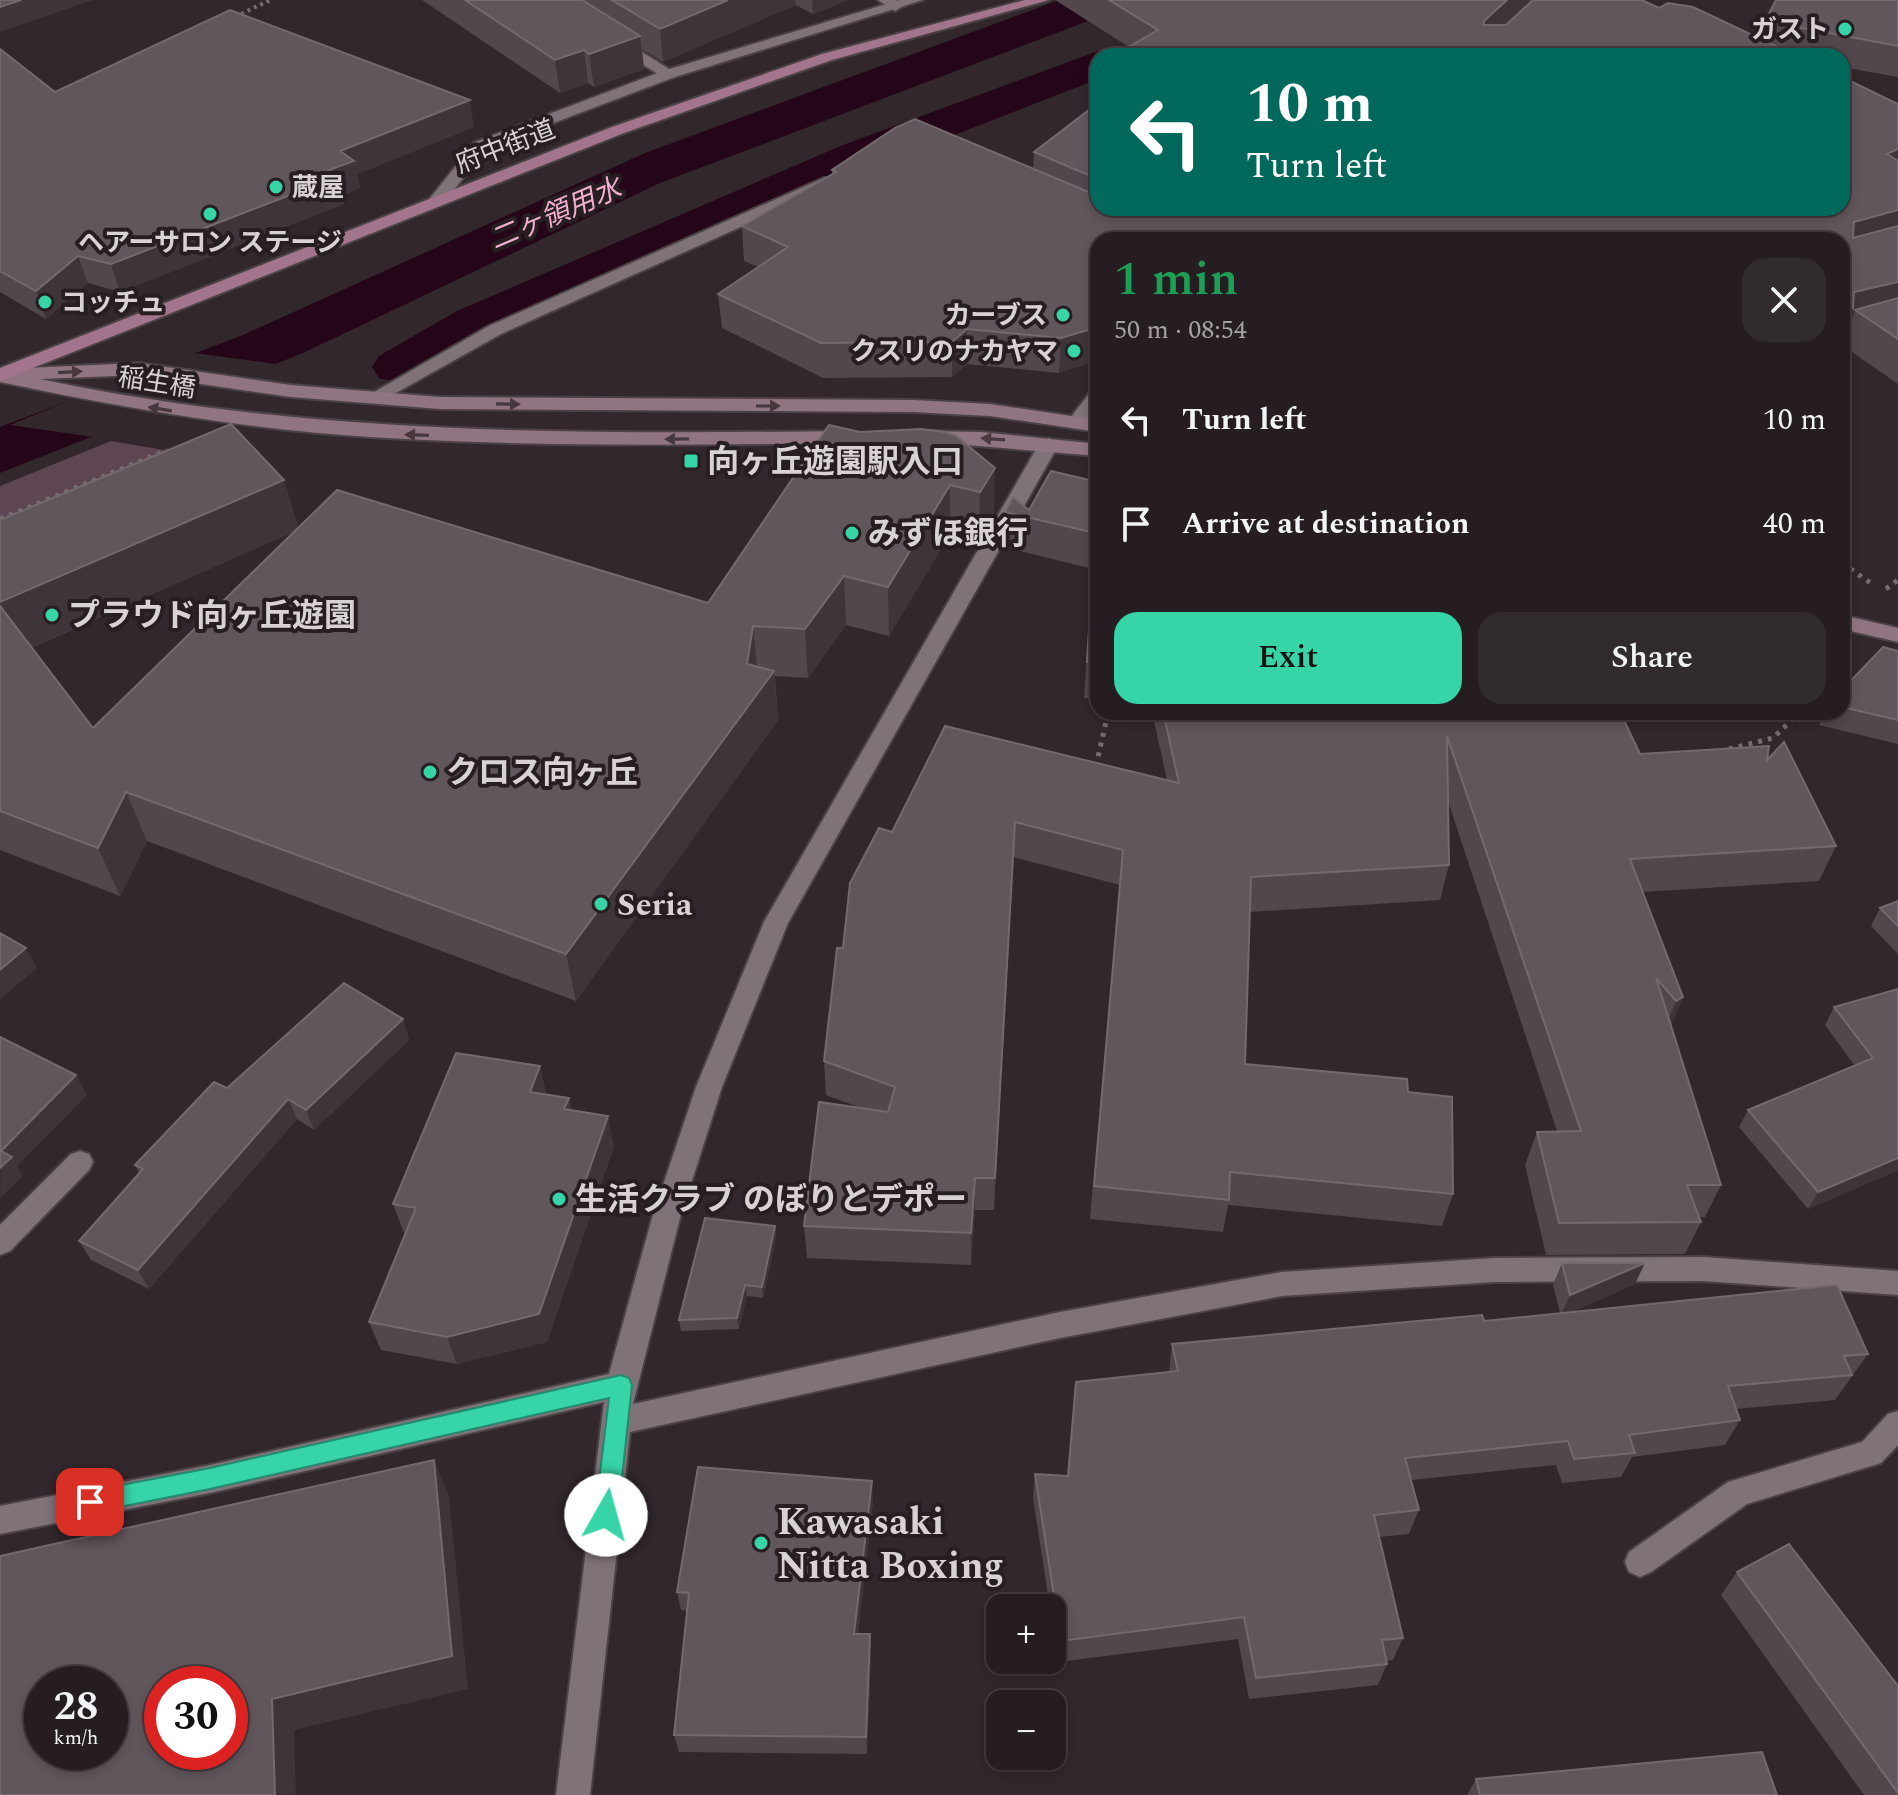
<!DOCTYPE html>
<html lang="en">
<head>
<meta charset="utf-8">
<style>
	:root { --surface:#251d21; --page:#312a2e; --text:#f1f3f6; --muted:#a3a2a5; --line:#423b3f; --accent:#36d4a7 }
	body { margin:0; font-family:Spectral,"Noto Sans JP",serif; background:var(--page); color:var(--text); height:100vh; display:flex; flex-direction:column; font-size:30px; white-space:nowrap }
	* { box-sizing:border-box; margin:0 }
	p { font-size:26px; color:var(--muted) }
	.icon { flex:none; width:44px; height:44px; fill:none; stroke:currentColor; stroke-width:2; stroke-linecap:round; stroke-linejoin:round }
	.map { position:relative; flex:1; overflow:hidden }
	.sheet { position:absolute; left:1090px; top:232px; width:760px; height:488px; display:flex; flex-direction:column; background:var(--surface); border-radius:24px; box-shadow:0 4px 12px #0003,0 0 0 2px var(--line) }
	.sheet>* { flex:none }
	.top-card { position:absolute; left:1090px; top:48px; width:760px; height:168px; border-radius:24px; box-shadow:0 4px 12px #0003,0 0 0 2px var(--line); background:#00695c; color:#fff; overflow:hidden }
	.buttons { position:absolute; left:986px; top:1594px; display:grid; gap:16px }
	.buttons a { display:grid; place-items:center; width:80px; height:80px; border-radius:16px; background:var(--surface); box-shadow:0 4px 12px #0003,0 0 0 2px var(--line); font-size:40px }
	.speed { position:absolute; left:24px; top:1666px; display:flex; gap:16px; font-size:40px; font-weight:700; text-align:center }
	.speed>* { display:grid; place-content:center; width:104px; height:104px; border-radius:50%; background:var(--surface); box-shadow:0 4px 12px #0003,0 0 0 2px var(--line); line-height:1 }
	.speed small { font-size:20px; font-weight:400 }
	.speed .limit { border:12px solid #d22; background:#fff; color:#111 }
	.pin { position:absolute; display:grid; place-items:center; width:68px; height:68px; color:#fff; margin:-34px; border-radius:16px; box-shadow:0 4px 12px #0006 }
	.me { position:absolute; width:88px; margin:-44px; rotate:7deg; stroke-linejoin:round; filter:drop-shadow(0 0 6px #0008) }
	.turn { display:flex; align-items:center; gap:28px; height:168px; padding:0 24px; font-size:36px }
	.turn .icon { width:104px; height:104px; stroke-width:2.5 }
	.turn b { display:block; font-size:56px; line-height:68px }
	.round { display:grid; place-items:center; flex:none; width:84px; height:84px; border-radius:24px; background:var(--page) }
	.head { display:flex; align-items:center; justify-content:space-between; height:136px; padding:0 24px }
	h1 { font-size:48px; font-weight:600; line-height:60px; color:#1e9e55 }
	.cta { display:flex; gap:16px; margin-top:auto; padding:16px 24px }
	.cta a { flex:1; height:92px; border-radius:24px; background:var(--accent); color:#111; font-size:32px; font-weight:600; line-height:92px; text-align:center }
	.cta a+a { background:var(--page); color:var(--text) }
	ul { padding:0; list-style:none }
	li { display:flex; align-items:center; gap:24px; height:104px; padding:0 24px }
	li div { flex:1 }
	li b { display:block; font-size:30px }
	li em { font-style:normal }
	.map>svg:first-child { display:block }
	.green { fill:#5d4551 }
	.water { fill:#250618 }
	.pier { fill:#31272c }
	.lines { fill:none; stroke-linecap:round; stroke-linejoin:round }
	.canal { fill:#250618; fill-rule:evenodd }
	.lane-casing { stroke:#4b4246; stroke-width:4 }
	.street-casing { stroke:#4b4246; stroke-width:4 }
	.secondary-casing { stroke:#4b4246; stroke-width:4 }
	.primary-casing { stroke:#4b4246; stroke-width:4 }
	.path-far1 { stroke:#766d71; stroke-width:4; stroke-dasharray:3 4; stroke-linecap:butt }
	.path { stroke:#766d71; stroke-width:5; stroke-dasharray:4 6; stroke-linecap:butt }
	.lane { fill:#7f7379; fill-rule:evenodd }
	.street { fill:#7f7379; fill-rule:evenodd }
	.secondary { fill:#917482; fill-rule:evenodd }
	.primary { fill:#a2758c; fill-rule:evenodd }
	.wall { fill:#51474c; fill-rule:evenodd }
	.shaded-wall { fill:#3e3439 }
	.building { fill:#60565b; stroke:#736a6e; stroke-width:2; fill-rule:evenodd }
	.oneway { fill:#47383f }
	.route { fill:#36d4a7; stroke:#238a6d; stroke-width:2 }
	.poi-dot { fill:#36d4a7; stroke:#271e22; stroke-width:3 }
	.labels { text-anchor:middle; stroke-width:8; stroke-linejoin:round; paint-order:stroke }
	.far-poi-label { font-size:26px; font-weight:bold; fill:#d9d2d5; stroke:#271e22; text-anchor:end }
	.far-street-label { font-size:26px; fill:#d9d2d5; stroke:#271e22 }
	.far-water-label { font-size:28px; font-style:italic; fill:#f1aecf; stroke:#271e22 }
	.poi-label { font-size:32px; font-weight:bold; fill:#d9d2d5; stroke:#271e22; text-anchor:start }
	.near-poi-label { font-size:38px; font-weight:bold; fill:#d9d2d5; stroke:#271e22; text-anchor:start }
</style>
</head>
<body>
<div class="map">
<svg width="1898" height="1795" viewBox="0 0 1898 1795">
	<rect width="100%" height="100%" fill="#31272c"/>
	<!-- green -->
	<path class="green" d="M111 441 235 462 0 557V486Z"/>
	<!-- water -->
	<path class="water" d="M1059 0 1088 21 660 183 303 353 0 473V427L243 335 645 153Z"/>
	<!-- pier -->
	<path class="pier" d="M187 352 285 365 100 438 10 425Z"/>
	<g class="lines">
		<!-- canal -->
		<path class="canal" d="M1098 51 1115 56H1098V79L877 165 493 333 417 378 398 383 379 378 372 367 379 356 457 311 843 145Z"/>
		<defs>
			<g id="lane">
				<path d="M878 0H896L903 6 895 11Z"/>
				<path d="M611 39H621L677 74 663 77 611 45Z"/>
				<path d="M824 178 830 179V187L501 334 378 403H364L362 399 489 326Z"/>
				<path d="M80 1151 89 1154 93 1162 89 1170 10 1251 0 1255V1225L71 1154Z"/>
			</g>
			<g id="street">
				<path d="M900 0H923L675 77 487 148 441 206H429L427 202 475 142 663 71Z"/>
				<path d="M1898 315V326L1842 342V330Z"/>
				<path d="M1098 389V408L1085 425H1071L1068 421 1071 417 1091 391Z"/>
				<path d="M1049 438 1059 444 788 923 722 1087 680 1218 633 1404 1060 1312 1282 1272 1494 1258 1704 1257 1898 1271V1295L1704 1281 1494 1282 1282 1296 1060 1338 630 1432 590 1795H556L604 1402 210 1493 0 1534V1506L210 1465 609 1374 652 1218 696 1087 764 922 1039 444Z"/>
				<path d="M1898 1411V1445L1881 1463 1747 1504 1651 1572 1640 1577 1629 1572 1625 1562 1629 1552 1728 1482 1862 1442 1888 1414Z"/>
			</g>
			<g id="secondary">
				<path d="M139 363 291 385 440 397 913 400 990 404 1098 420V432L990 416 913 412 440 409 291 397 139 375 40 379C308 436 580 434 852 431L862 437 852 443C674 445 495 448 318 433 210 423 105 404 0 382V370L17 374 26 368Z"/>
				<path d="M925 431 981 432 1098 444V456L918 441 915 437Z"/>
				<path d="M1842 615 1898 628V642L1842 629Z"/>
			</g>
			<path id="primary" d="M1025 0H1049L832 60 624 133 0 381V368L612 127 822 54Z"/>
		</defs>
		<!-- lane casing -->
		<use href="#lane" class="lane-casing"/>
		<!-- street casing -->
		<use href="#street" class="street-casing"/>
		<!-- secondary casing -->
		<use href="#secondary" class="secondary-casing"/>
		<!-- primary casing -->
		<use href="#primary" class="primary-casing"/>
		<!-- path-far1 -->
		<path class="path-far1" d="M235 17 270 0"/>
		<!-- path -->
		<g class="path">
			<path d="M0 519 167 450"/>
			<path d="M1842 563 1872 584"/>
			<path d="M1886 589 1898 580"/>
			<path d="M1729 749 1773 738 1800 712"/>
			<path d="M1096 766 1106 722 1125 712"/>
		</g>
		<!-- lane -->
		<use href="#lane" class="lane"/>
		<!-- street -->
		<use href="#street" class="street"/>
		<!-- secondary -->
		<use href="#secondary" class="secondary"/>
		<!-- primary -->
		<use href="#primary" class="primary"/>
	</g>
	<!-- wall -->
	<g class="wall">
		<path d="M422 0H848L813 14 796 5 663 62 642 49 644 69 594 87 588 83 560 93Z"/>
		<path d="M1055 0H1642L1659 8 1759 38 1765 21 1898 0V77L1842 67V56H1113L1129 47Z"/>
		<path d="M0 49 55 92 474 127 357 174 360 188 342 195 344 204 120 292 88 283 46 319 0 292Z"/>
		<path d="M1098 103V208H1842L1898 104V384L1842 345 1850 325 1846 326 1842 336V240H1098L1059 373 967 364 952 377 823 378 722 328 718 294 758 267 744 261 742 226 832 174V170L1033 169 1034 152Z"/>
		<path d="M860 432 956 436 994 517 979 541 950 534 889 636 846 625 808 678 775 676 778 720 576 1001 147 841 120 896 0 850V520L284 480 298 528 708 603ZM295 531 93 728 31 648 150 595Z"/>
		<path d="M1098 482V698H1084L1093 569 1004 547 1005 512 1029 510Z"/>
		<path d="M1898 651V744L1819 725 1825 712H1842V690Z"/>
		<path d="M1152 712H1620L1640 754 1767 760 1836 846 1819 881 1642 892 1683 997 1671 1025 1721 1185 1705 1217H1700L1701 1222 1685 1254 1546 1255 1525 1165 1537 1132 1557 1131 1448 801 1449 865 1440 900 1250 912 1245 1064 1408 1092 1453 1194 1442 1226 1228 1205 1223 1232 1090 1219 1120 885 1013 857 994 1210H975L971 1265 807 1258 804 1226 864 1109 826 1095 824 1061 843 948 892 832 1167 780Z"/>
		<path d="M1898 901V954L1871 926 1880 908Z"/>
		<path d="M1898 989V1170L1808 1209 1739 1127 1748 1110 1855 1066 1825 1025 1834 1007Z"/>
		<path d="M403 1019 409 1040 314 1130 297 1119 149 1289 91 1260 79 1241 139 1173 135 1165 227 1088Z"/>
		<path d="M547 1095 569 1098 572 1110 614 1146 547 1342 457 1364 381 1350 369 1322 406 1233H404L393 1204Z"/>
		<path d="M775 1226 776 1238 763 1298 747 1296 739 1329 681 1331 679 1320Z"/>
		<path d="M1562 1263 1635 1284 1572 1312 1868 1354 1835 1400 1736 1409 1740 1420 1725 1445 1632 1457 1621 1477 1562 1483 1556 1465 1411 1480 1419 1510 1409 1534 1379 1537 1403 1638 1393 1660 1386 1661 1387 1664 1378 1685 1249 1699 1238 1639 1059 1662 1052 1620V1608H1050L1033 1498 1035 1474 1068 1476 1169 1372 1172 1344 1484 1321 1560 1313 1553 1285Z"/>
		<path d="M873 1501 858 1634H870L871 1652 867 1754 679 1752 674 1735 687 1611 681 1610 677 1592Z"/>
		<path d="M1737 1572 1898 1686V1795H1864L1721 1595Z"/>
		<path d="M1476 1779 1777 1795H1467Z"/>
	</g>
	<!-- shaded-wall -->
	<g class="shaded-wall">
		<path d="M21 0H93L0 32V7Z"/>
		<path d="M728 0H795L796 5 663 62 660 29Z"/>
		<path d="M812 0H848L813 14Z"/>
		<path d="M1507 0H1535L1478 54 1484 21Z"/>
		<path d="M640 36 644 69 594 87 589 54Z"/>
		<path d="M584 50 588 83 560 93 555 60Z"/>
		<path d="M470 100 474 127 357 174 360 188 342 195 344 204 120 292 111 264 329 170 340 151Z"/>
		<path d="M1898 149V176L1887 154Z"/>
		<path d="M1898 210V241L1842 256 1854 222Z"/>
		<path d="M78 256 88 283 46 319 36 291Z"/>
		<path d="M1898 282V313L1855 310 1850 325 1846 326 1853 308 1854 292Z"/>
		<path d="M1098 327V361L1059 373 1061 338Z"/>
		<path d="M967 329V364L952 377V342Z"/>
		<path d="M995 468 994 517 979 541 980 492Z"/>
		<path d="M284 480 299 529 20 652 0 608V602Z"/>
		<path d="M950 485V534L889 636 888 587Z"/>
		<path d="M844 576 846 625 808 678 805 629Z"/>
		<path d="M753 626 758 675 774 671 778 720 576 1001 566 954 747 664Z"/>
		<path d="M126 792 147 841 120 896 98 848Z"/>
		<path d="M1015 822 1013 857 994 1210 995 1178Z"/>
		<path d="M26 948 37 968 0 999V970Z"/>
		<path d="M1683 997 1669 1031 1662 1035 1676 1001Z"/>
		<path d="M403 1019 409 1040 314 1130 306 1110Z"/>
		<path d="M540 1066 547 1095 530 1092Z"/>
		<path d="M76 1075 87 1095 17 1166 23 1176 0 1198 1 1151Z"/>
		<path d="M569 1098 576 1127 564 1109Z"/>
		<path d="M288 1099 297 1119 149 1289 138 1270Z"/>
		<path d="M608 1116 614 1146 547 1342 457 1364 447 1337Z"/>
		<path d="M1898 1158V1170L1808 1209 1818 1192Z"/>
		<path d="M975 1178V1210L971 1265V1233Z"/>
		<path d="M775 1226 776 1238 763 1298 762 1287Z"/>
		<path d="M1645 1263 1635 1284 1560 1317 1570 1295Z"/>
		<path d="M745 1285 747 1296 739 1329 737 1318Z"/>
		<path d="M434 1460 449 1496 468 1689 294 1730 296 1795H275L272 1699Z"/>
		<path d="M872 1481 873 1501 856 1652 854 1634Z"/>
		<path d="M870 1634 871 1652 867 1754 866 1737Z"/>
	</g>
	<!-- building -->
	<g class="building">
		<path d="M0 0H21L0 7Z"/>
		<path d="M465 0H582L640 36 589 54 584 50 555 60Z"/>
		<path d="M612 0H728L660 29Z"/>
		<path d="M1109 0H1507L1484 21V25H1506L1533 0H1642L1659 8 1668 3 1693 7 1797 56H1113L1158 30Z"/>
		<path d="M1776 0H1898V46L1765 21Z"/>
		<path d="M230 10 470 100 340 151 354 161 329 170 337 177 111 264 78 256 36 291 0 271V49L55 92Z"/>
		<path d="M1842 77 1898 104V149L1887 154 1898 161V210L1854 222 1853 238 1898 226V282L1854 292 1853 308 1842 301V240H1098V327L1061 338 967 329 952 342 821 343 718 294 788 247 742 226 836 172 832 170 895 128 915 119 1098 196V208H1842Z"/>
		<path d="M1098 103V179L1034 152Z"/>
		<path d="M1898 298V339L1855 310Z"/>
		<path d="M231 424 284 480 0 602V520Z"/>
		<path d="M829 425 860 432 921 429 945 432 956 436 995 468 980 492 950 485 888 587 844 576 805 629 753 626 747 664 774 671 566 954 126 792 98 848 0 811V606L93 728 337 490 708 603Z"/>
		<path d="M1051 471 1098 482V663L1087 662 1095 533 1005 512 1013 497 1029 510Z"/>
		<path d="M1883 647 1898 651V720L1842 707V690Z"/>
		<path d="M1163 712H1620L1640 754 1769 746 1767 760 1784 742 1836 846 1630 859 1683 997 1676 1001 1656 978 1721 1185H1687L1701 1222 1559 1223 1537 1132 1581 1131 1447 736 1449 865 1251 877 1245 1064 1407 1079 1408 1092 1452 1097 1453 1194 1230 1172 1229 1200 1094 1186 1123 850 1015 822 995 1178H975L971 1233 804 1226 819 1102 888 1112 895 1087 824 1061 837 948H843L850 883 879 828 892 832 945 726 1179 783Z"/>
		<path d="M1898 901V926L1880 908Z"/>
		<path d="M0 933 26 948 0 970Z"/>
		<path d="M344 983 403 1019 306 1110 288 1099 138 1270 79 1241 143 1169 135 1165 214 1082 227 1088Z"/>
		<path d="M1898 989V1158L1818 1192 1748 1110 1873 1058 1834 1007Z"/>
		<path d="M0 1037 76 1075 1 1151 12 1157 0 1168Z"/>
		<path d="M456 1053 540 1066 530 1092 569 1098 564 1109 608 1116 539 1314 447 1337 369 1322 416 1208 393 1204Z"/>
		<path d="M705 1218 775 1226 762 1287 745 1285 737 1318 679 1320Z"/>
		<path d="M1562 1263H1645L1570 1295Z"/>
		<path d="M1837 1285 1868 1354 1844 1356 1852 1375 1728 1386 1740 1420 1629 1435 1635 1453 1574 1459 1568 1441 1405 1458 1419 1510 1374 1515 1403 1638 1382 1640 1387 1664 1256 1678 1244 1617 1061 1641 1035 1474 1068 1476 1076 1382 1178 1371 1172 1344 1482 1315 1484 1321Z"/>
		<path d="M434 1460 452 1656 272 1699 275 1795H0V1556ZM42 1684H110V1752H42ZM162 1684H230V1752H162Z"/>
		<path d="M698 1467 872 1481 854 1634H870L866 1737 674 1735 689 1593 677 1592Z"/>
		<path d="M1789 1544 1898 1686V1793L1737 1572Z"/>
		<path d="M1762 1752 1777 1795H1480L1476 1779Z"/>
	</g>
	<!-- one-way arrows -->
	<defs><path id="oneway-solid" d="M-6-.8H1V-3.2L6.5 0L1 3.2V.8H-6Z" transform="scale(2)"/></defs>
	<g class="oneway">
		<use href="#oneway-solid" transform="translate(70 372) rotate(-3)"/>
		<use href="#oneway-solid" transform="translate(508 404) rotate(1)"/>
		<use href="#oneway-solid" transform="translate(768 406)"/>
		<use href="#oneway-solid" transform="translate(160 409) rotate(-171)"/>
		<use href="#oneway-solid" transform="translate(417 435) rotate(-178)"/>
		<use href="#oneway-solid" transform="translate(677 439) rotate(179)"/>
		<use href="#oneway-solid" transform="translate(993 439) rotate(-176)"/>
	</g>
	<!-- route -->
	<path class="route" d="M621 1375 629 1378 632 1385 618 1515 614 1522 606 1526 598 1522 595 1515 609 1398 210 1489 90 1513 82 1510 78 1502 82 1495 90 1491 210 1468Z"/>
	<!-- markers -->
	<g class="poi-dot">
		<circle cx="1845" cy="29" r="8"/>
		<circle cx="276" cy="187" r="8"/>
		<circle cx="210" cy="214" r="8"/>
		<circle cx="45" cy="302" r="8"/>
		<circle cx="1063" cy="315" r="8"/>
		<circle cx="1074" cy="351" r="8"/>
		<rect x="683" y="453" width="16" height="16" rx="4"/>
		<circle cx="852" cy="533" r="8"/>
		<circle cx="52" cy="615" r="8"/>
		<circle cx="430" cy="772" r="8"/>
		<circle cx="601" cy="904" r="8"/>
		<circle cx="559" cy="1199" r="8"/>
		<circle cx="761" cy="1543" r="8"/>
	</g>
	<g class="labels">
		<!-- far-poi labels -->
		<g class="far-poi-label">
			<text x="1829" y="38">ガスト</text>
			<text x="292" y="196" text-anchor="start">蔵屋</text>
			<text x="210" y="251" text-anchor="middle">ヘアーサロン ステージ</text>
			<text x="61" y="311" text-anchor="start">コッチュ</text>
			<text x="1047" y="324">カーブス</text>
			<text x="1058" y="360">クスリのナカヤマ</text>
		</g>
		<!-- far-street labels -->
		<g class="far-street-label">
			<text transform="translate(505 146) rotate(-21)" y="9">府中街道</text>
			<text transform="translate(157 382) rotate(9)" y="9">稲生橋</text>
		</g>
		<!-- far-water labels -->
		<g class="far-water-label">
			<text transform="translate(555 213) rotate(-23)" y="10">二ヶ領用水</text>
		</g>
		<!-- poi labels -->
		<g class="poi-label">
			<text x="707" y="472">向ヶ丘遊園駅入口</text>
			<text x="868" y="544">みずほ銀行</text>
			<text x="68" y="626">プラウド向ヶ丘遊園</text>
			<text x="446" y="783">クロス向ヶ丘</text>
			<text x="617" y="915">Seria</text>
			<text x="575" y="1210">生活クラブ のぼりとデポー</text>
		</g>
		<!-- near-poi labels -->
		<g class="near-poi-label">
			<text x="777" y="1534">Kawasaki<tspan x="777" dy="44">Nitta Boxing</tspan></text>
		</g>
	</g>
</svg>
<div class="buttons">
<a>+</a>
<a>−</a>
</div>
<div class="speed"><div>28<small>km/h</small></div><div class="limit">30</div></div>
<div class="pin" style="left:90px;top:1502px;background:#d93025"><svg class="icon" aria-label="arrive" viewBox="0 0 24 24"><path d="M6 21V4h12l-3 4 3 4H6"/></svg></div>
<svg class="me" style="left:606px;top:1515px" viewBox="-20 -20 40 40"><circle r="19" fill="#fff"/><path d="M0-13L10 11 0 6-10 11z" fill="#36d4a7"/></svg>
<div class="top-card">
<div class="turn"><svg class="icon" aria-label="left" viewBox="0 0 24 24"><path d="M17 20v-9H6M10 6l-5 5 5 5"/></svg><div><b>10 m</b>Turn left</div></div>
</div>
<section class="sheet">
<div class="head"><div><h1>1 min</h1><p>50 m · 08:54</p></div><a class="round"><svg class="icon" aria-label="close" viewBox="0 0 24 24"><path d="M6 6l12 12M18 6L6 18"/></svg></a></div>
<ul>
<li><svg class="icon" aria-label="left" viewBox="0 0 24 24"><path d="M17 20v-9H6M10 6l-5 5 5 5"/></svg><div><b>Turn left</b></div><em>10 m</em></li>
<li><svg class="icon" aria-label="arrive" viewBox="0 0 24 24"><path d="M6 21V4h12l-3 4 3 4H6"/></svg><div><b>Arrive at destination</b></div><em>40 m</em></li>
</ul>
<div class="cta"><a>Exit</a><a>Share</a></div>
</section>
</div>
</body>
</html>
